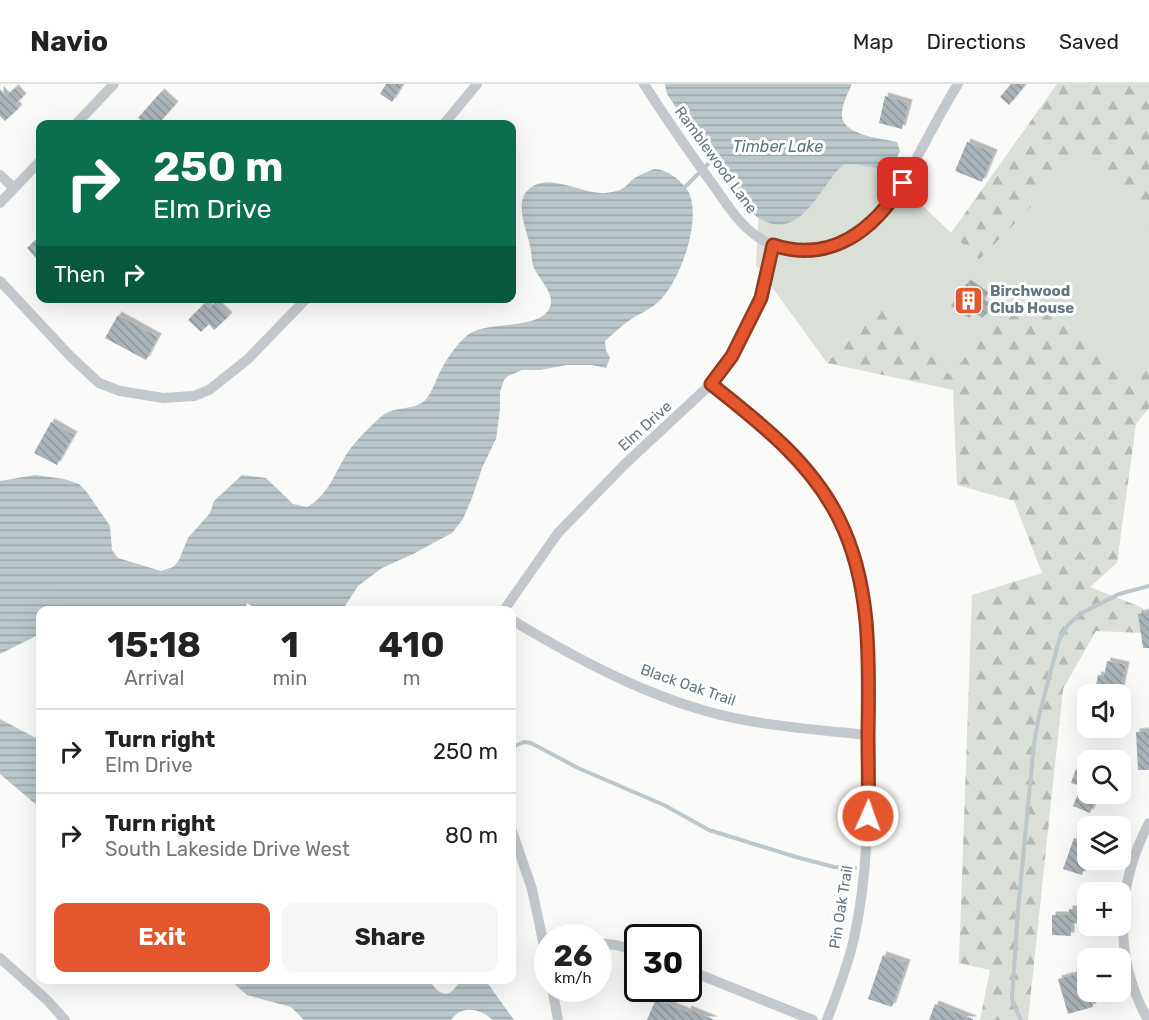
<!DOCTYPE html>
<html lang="en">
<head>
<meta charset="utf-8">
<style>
	:root { --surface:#fff; --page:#f6f6f6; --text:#222; --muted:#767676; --line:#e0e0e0; --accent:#e4572e }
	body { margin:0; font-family:Rubik,sans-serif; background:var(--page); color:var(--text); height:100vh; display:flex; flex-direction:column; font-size:22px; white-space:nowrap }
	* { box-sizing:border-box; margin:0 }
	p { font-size:20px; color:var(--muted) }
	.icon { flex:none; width:33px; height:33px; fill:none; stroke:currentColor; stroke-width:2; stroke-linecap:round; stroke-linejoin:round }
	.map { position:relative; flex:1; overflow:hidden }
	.panel { position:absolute; left:36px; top:522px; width:480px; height:378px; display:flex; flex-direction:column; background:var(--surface); border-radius:12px; box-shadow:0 6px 24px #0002 }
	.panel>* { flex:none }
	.hud { position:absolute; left:36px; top:36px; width:480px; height:183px; border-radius:12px; box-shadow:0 6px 24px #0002; background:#0b6e4f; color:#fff; overflow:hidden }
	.fabs { position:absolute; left:1077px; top:600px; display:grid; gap:12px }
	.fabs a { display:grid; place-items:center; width:54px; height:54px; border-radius:12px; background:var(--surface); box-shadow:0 6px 24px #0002; font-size:30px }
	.speed { position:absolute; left:534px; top:840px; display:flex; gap:12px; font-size:30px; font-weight:700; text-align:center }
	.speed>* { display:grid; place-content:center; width:78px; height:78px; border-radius:50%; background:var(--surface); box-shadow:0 6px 24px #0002; line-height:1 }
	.speed small { font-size:15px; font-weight:400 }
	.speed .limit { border:3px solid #111; border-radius:9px; background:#fff; color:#111 }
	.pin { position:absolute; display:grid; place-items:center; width:51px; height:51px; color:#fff; margin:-26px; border-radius:12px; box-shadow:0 3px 9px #0006 }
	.me { position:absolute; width:66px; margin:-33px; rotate:2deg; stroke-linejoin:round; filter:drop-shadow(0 0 4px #0008) }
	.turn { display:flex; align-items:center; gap:21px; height:126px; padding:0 18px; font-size:27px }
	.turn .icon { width:78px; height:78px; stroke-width:2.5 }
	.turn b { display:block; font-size:42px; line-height:51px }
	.then { display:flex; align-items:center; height:57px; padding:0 18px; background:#0003; gap:12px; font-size:22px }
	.eta { display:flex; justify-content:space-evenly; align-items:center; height:102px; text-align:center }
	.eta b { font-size:36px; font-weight:700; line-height:42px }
	.cta { display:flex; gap:12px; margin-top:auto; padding:12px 18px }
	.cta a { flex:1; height:69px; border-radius:12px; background:var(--accent); color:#fff; font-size:24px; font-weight:700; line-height:69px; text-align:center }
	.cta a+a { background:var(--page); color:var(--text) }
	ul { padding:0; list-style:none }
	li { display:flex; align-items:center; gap:18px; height:84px; padding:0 18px; border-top:2px solid var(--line) }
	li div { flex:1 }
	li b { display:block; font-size:22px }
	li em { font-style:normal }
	header { display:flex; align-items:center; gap:36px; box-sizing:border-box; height:84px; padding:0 30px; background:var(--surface); border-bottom:2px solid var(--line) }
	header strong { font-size:28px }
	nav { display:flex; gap:33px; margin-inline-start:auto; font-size:21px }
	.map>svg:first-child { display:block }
	.forest { fill:url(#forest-firs) }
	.park { fill:#dadfd7 }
	.water { fill:url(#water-rules) }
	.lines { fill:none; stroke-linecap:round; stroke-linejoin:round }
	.stream { stroke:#bbc7cb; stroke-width:4 }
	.building { fill:url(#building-back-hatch); filter:url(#shadow) }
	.minor { stroke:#c3c8cc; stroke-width:10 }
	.route-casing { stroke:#94391e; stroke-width:15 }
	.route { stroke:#e4572e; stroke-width:10 }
	.labels { text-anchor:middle; stroke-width:6; stroke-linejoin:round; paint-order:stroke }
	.street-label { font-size:15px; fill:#657683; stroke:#fff }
	.poi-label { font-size:15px; font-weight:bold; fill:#657683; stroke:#fff; text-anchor:start }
	.water-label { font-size:16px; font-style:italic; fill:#60757c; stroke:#fff }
</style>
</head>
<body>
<header>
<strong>Navio</strong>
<nav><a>Map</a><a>Directions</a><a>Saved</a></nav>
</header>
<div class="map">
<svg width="1149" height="936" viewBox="0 0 1149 936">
	<defs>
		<pattern id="forest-firs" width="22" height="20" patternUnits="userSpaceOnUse" patternTransform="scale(1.5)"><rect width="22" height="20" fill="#dadfd7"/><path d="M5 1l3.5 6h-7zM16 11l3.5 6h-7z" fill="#b4b9b4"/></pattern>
		<pattern id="water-rules" width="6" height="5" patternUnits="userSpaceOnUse" patternTransform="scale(1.5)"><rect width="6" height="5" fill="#bbc7cb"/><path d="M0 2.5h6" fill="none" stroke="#9ca6aa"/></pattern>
		<pattern id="building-back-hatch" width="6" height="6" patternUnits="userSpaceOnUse" patternTransform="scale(1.5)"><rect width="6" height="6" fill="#aab3b9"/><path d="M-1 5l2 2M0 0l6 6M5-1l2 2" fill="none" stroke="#8e969c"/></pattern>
		<filter id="shadow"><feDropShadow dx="3.5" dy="-3.5" stdDeviation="0" flood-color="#0004"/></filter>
	</defs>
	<rect width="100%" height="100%" fill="#fafaf8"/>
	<!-- forest -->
	<g class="forest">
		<path d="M1057 0H1149V141L1088 66 979 176 951 149Z"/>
		<path d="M1021 209 1137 289 1149 271V324L1136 340 1117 479 1090 503 1143 524 1144 549 1096 547 1063 605 1028 936H980L990 886 959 879 972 511 1042 489 1014 417 957 401 953 306 827 279 878 220Z"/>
	</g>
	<!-- park -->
	<path class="park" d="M824 26 979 176 1088 65 1149 141V271L1137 289 1021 209 950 291 878 220 827 279 756 181 760 100Z"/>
	<!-- water -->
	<g class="water">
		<path d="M665 0H852C848 9 841 22 842 33 844 51 883 55 897 58L900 67C888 98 862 75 843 81 822 99 803 153 767 138 754 133 744 123 735 112L667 10Z"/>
		<path d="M654 85C667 85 681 96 688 107 703 133 680 200 657 219 649 226 639 230 630 236 621 242 613 250 605 257L606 266 610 274 606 284 592 281H566L540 286H522L508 292 504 296 500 308V325L496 355 482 384 472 414 463 435 452 449 413 470 382 484 358 502 345 522 342 523H316L302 526H258L247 519 245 526H40V550L0 570V397L35 391 64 395 79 400 86 407 110 442 112 466 118 474 161 487 173 483 178 478 188 454 210 429 214 417 242 391 266 394 293 420 307 423C329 412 337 383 350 365 359 354 371 341 382 332 394 321 416 328 427 314 433 306 436 295 441 286 447 274 458 258 469 250 487 237 538 246 549 225 557 211 539 196 534 184 531 178 532 170 530 162 527 146 514 119 528 106 548 87 578 109 602 109 610 109 622 107 627 101 630 99 630 97 633 95 639 91 647 88 654 85Z"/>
		<path d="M0 635 34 653 40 655V724L0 690Z"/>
		<path d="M230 896H430C433 903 442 914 451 908 455 905 458 899 462 896H483L489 901 514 936H493C481 925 462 920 451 936H304L291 923 247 911Z"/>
	</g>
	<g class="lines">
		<!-- stream -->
		<g class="stream">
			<path d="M682 106 713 75"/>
			<path d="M512 663 524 658 531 659 578 684 664 721 709 746 796 773 834 783 855 784"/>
			<path d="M1021 936 1013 919 1012 913 1018 826 1034 659 1039 632 1059 556 1068 541 1080 530 1119 510 1149 502"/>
		</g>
	</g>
	<!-- building -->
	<g class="building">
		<path d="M386 0H403L392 18 380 10Z"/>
		<path d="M1011 0H1026L1009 21 1000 13Z"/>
		<path d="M15 4 23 13 15 20 19 24 5 37 0 32V5L6 12Z"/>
		<path d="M161 8 175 21 158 40H145L138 34Z"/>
		<path d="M885 12 909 19 902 45 879 39Z"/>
		<path d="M967 58 994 69 982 98 955 87Z"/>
		<path d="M40 152V179L27 164Z"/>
		<path d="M967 199 985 212 981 219 989 225 983 234 973 228 969 234 951 222Z"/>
		<path d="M215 218 229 232 214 246 209 240 201 248 188 236 205 219 210 224Z"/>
		<path d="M118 231 158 253 146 276 105 254Z"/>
		<path d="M51 338 74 351 57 381 34 369Z"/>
		<path d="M1149 528V564H1143L1138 530Z"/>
		<path d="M1107 577 1126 581 1120 610H1099L1101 602 1096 601 1098 591 1104 592Z"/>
		<path d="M1149 647V686H1138L1136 648Z"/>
		<path d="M1076 685 1086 689 1088 687V710H1098L1090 729 1073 722 1081 702 1071 699Z"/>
		<path d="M1074 754 1088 759V774L1082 791 1063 785Z"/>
		<path d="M1069 825 1086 826V840L1071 839V852L1052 851V831H1069Z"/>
		<path d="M883 871 907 879 892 923 868 915Z"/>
		<path d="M1088 887V908L1093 923 1068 930 1058 895Z"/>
		<path d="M656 915 687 928 688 925 715 936H647Z"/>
		<path d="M935 920 973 935V936H929Z"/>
	</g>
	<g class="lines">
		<!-- minor -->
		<g class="minor">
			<path d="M644 0C665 33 688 66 711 98 725 117 738 140 758 153 802 184 857 159 887 122 897 111 903 97 911 84 927 56 941 27 958 0"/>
			<path d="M76 40 114 0"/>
			<path d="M444 40 477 0"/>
			<path d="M0 91 14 104"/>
			<path d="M0 119 40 77"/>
			<path d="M0 197 70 272 99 299 120 307 163 314 194 312 209 306 248 275 307 214"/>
			<path d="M711 300C760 338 809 378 839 433 874 500 868 579 868 651 868 718 869 788 854 854 848 882 837 909 827 936"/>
			<path d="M504 526 558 449 625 380 711 300 733 272 761 215 773 161"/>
			<path d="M512 536C583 579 666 623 750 637 789 644 829 647 868 651"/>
			<path d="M512 747 532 805 548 881"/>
			<path d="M598 859 616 861 638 867"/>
			<path d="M0 874 47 916 65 936"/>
			<path d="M688 886 813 936"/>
			<path d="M552 904 558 936"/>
			<path d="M1148 936C1113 874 1116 801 1149 739"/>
		</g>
	</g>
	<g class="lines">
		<defs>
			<path id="route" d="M868 732C869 704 868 677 868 650 869 577 872 501 839 435 811 378 759 338 711 300L732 272 761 214 773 161C831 180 874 146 903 99"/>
		</defs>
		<!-- route casing -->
		<use href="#route" class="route-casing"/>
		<!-- route -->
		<use href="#route" class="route"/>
	</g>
	<!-- icons -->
	<defs>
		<symbol id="building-square" viewBox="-11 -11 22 22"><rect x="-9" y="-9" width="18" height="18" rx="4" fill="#e4572e" stroke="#fff"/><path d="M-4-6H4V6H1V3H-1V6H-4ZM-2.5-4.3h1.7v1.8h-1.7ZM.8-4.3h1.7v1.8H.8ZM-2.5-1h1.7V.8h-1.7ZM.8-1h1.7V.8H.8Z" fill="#fff"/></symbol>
	</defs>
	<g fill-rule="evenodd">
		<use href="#building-square" x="952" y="200" width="33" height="33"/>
	</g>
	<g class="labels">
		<!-- street labels -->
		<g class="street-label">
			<text transform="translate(716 76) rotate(54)" y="5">Ramblewood Lane</text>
			<text transform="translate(645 342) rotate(-42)" y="5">Elm Drive</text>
			<text transform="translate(688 601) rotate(19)" y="5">Black Oak Trail</text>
			<text transform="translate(841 823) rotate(-81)" y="5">Pin Oak Trail</text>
		</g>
		<!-- poi labels -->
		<g class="poi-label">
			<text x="990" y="212">Birchwood<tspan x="990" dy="17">Club House</tspan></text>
		</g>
		<!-- water labels -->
		<g class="water-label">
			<text x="778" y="68">Timber Lake</text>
		</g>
	</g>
</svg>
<div class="fabs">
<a><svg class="icon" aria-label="sound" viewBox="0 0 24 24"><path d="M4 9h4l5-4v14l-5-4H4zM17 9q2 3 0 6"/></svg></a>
<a><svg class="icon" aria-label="search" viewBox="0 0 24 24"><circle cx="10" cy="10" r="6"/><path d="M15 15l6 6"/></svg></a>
<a><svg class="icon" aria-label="layers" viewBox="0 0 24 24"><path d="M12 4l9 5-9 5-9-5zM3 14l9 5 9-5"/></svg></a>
<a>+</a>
<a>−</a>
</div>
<div class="speed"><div>26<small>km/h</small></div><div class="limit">30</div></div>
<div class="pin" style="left:903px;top:99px;background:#d93025"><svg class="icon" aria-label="arrive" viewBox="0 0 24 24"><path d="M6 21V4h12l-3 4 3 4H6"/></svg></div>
<svg class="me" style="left:868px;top:732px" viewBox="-20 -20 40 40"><circle r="17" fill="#e4572e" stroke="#fff" stroke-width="3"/><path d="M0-11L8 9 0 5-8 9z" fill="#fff"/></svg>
<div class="hud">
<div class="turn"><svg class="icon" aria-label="right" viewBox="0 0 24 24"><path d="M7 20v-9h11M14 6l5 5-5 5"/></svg><div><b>250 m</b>Elm Drive</div></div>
<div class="then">Then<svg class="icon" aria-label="right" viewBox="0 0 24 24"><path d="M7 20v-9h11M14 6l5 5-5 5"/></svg></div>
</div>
<section class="panel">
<div class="eta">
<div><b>15:18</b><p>Arrival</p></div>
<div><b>1</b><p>min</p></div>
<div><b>410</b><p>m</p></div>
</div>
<ul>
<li><svg class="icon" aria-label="right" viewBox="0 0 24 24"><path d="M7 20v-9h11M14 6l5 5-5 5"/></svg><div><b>Turn right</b><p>Elm Drive</p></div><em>250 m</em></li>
<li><svg class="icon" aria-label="right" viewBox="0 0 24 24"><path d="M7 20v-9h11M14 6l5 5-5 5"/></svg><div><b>Turn right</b><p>South Lakeside Drive West</p></div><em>80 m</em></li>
</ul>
<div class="cta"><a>Exit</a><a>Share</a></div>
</section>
</div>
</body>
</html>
